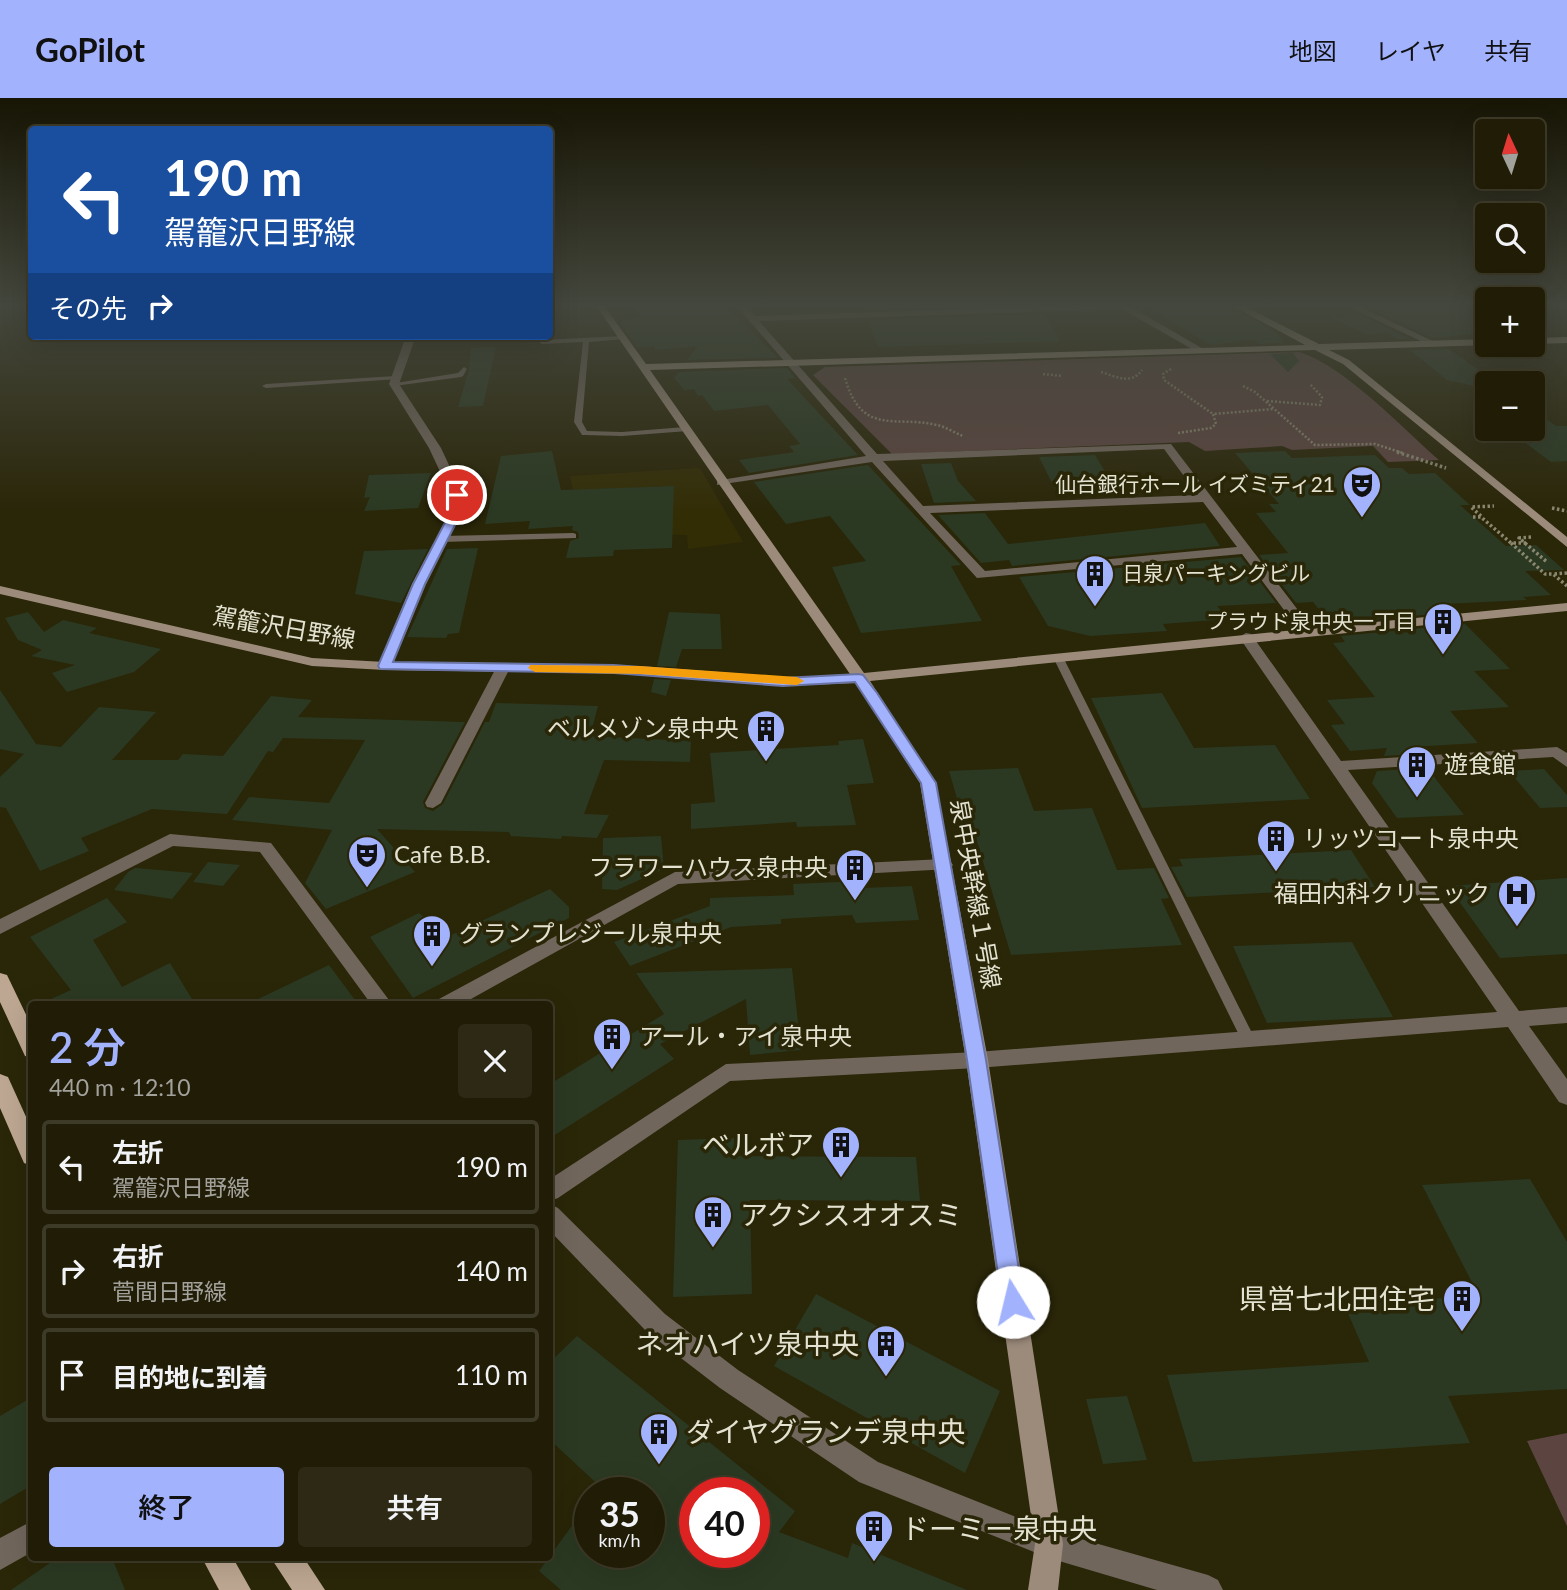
<!DOCTYPE html>
<html lang="ja">
<head>
<meta charset="utf-8">
<style>
	:root { --surface:#201c06; --page:#2d2914; --text:#f1f3f6; --muted:#a2a19b; --line:#3d3a28; --accent:#a2b2fd }
	body { margin:0; font-family:Lato,"Noto Sans JP",sans-serif; background:var(--page); color:var(--text); height:100vh; display:flex; flex-direction:column; font-size:26px; white-space:nowrap }
	* { box-sizing:border-box; margin:0 }
	p { font-size:23px; color:var(--muted) }
	.icon { flex:none; width:38px; height:38px; fill:none; stroke:currentColor; stroke-width:2; stroke-linecap:round; stroke-linejoin:round }
	.map { position:relative; flex:1; overflow:hidden }
	.details { position:absolute; left:28px; top:903px; width:525px; height:560px; display:flex; flex-direction:column; background:var(--surface); border-radius:7px; box-shadow:0 7px 28px #0002,0 0 0 2px var(--line) }
	.details>* { flex:none }
	.guide { position:absolute; left:28px; top:28px; width:525px; height:214px; border-radius:7px; box-shadow:0 7px 28px #0002,0 0 0 2px var(--line); background:#1a4fa0; color:#fff; overflow:hidden }
	.needle { width:46px; rotate:356deg }
	.fabs { position:absolute; left:1475px; top:21px; display:grid; gap:14px }
	.fabs a { display:grid; place-items:center; width:70px; height:70px; border-radius:7px; background:var(--surface); box-shadow:0 7px 28px #0002,0 0 0 2px var(--line); font-size:35px }
	.speed { position:absolute; left:574px; top:1379px; display:flex; gap:14px; font-size:35px; font-weight:700; text-align:center }
	.speed>* { display:grid; place-content:center; width:91px; height:91px; border-radius:50%; background:var(--surface); box-shadow:0 7px 28px #0002,0 0 0 2px var(--line); line-height:1 }
	.speed small { font-size:18px; font-weight:400 }
	.speed .limit { border:10px solid #d22; background:#fff; color:#111 }
	.pin { position:absolute; display:grid; place-items:center; width:60px; height:60px; color:#fff; margin:-30px; border:4px solid #fff; border-radius:50%; box-shadow:0 2px 7px #0007 }
	.me { position:absolute; width:77px; margin:-38px; rotate:351deg; stroke-linejoin:round; filter:drop-shadow(0 0 5px #0008) }
	.turn { display:flex; align-items:center; gap:24px; height:147px; padding:0 21px; font-size:32px }
	.turn .icon { width:91px; height:91px; stroke-width:2.5 }
	.turn b { display:block; font-size:49px; line-height:60px }
	.then { display:flex; align-items:center; height:66px; padding:0 21px; background:#0003; gap:14px; font-size:26px }
	.round { display:grid; place-items:center; flex:none; width:74px; height:74px; border-radius:7px; background:var(--page) }
	.headline { display:flex; align-items:center; justify-content:space-between; height:119px; padding:0 21px }
	h1 { font-size:42px; font-weight:600; line-height:52px; color:var(--accent) }
	.action { display:flex; gap:14px; margin-top:auto; padding:14px 21px }
	.action a { flex:1; height:80px; border-radius:7px; background:var(--accent); color:#111; font-size:28px; font-weight:600; line-height:80px; text-align:center }
	.action a+a { background:var(--page); color:var(--text) }
	ul { padding:0; list-style:none }
	li { display:flex; align-items:center; gap:21px; height:94px; margin:0 14px 10px; padding:0 7px; border:4px solid var(--line); border-radius:7px }
	li div { flex:1 }
	li b { display:block; font-size:26px }
	li em { font-style:normal }
	header { display:flex; align-items:center; gap:42px; box-sizing:border-box; height:98px; padding:0 35px; background:var(--accent); color:#111 }
	header strong { font-size:33px }
	nav { display:flex; gap:38px; margin-inline-start:auto; font-size:24px }
	.map>svg:first-child { display:block }
	.built { fill:#332d06 }
	.green { fill:#5c4541 }
	.building { fill:#2b3922; fill-rule:evenodd }
	.lines { fill:none; stroke-linecap:round; stroke-linejoin:round }
	.path-far1 { stroke:#8b8871; stroke-width:2.5; stroke-dasharray:2 2; stroke-linecap:butt }
	.path { stroke:#8b8871; stroke-width:3.5; stroke-dasharray:2.5 2.5; stroke-linecap:butt }
	.lane { fill:#71665c; fill-rule:evenodd }
	.street { fill:#71665c; fill-rule:evenodd }
	.secondary { fill:#9c8b7b; fill-rule:evenodd }
	.primary { fill:#bda792; fill-rule:evenodd }
	.route { fill:#a2b2fd; stroke:#6974a4; stroke-width:2 }
	.slow { fill:#f59e0b }
	.labels { text-anchor:middle; stroke-width:7; stroke-linejoin:round; paint-order:stroke }
	.far-poi-label { font-size:21px; fill:#e4e2d1; stroke:#2a2608; text-anchor:end }
	.street-label { font-size:24px; fill:#e4e2d1; stroke:#2a2608 }
	.poi-label { font-size:24px; fill:#e4e2d1; stroke:#2a2608; text-anchor:start }
	.near-poi-label { font-size:28px; fill:#e4e2d1; stroke:#2a2608; text-anchor:end }
</style>
</head>
<body>
<header>
<strong>GoPilot</strong>
<nav><a>地図</a><a>レイヤ</a><a>共有</a></nav>
</header>
<div class="map">
<svg width="1567" height="1492" viewBox="0 0 1567 1492">
	<rect width="100%" height="100%" fill="#2a2608"/>
	<!-- built -->
	<path class="built" d="M700 370 743 444 688 451 687 437 634 436 578 416 570 378Z"/>
	<!-- green -->
	<g class="green">
		<path d="M1299 254C1345 268 1402 330 1439 362L1388 364 1373 348 1292 352 1282 348 1205 353 1189 344 892 356 813 277 825 269Z"/>
		<path d="M1567 1335V1428L1527 1343Z"/>
	</g>
	<!-- building -->
	<g class="building">
		<path d="M634 206H663L665 209 723 206 778 260 687 262 698 248 656 252 653 248 637 249 619 224 641 219Z"/>
		<path d="M861 206H983L984 208 864 212Z"/>
		<path d="M1143 206H1227L1275 234 1284 245 1259 246 1254 241 1211 247Z"/>
		<path d="M1444 206 1458 207 1488 227V234L1433 240 1377 214 1384 213 1377 208Z"/>
		<path d="M1043 216 1061 243 878 249 868 222Z"/>
		<path d="M1359 216 1410 241H1396L1388 234 1368 237 1332 220Z"/>
		<path d="M496 249 483 308 458 309 469 272 471 250Z"/>
		<path d="M1449 251 1497 285H1488V291L1447 282 1410 252Z"/>
		<path d="M1293 255 1299 263 1288 274 1270 256Z"/>
		<path d="M787 270 795 280 787 281 858 357 749 375 739 362 794 354 789 348 800 346 768 307 714 313 702 297 698 298 694 291 684 292 674 280 679 274Z"/>
		<path d="M1533 312 1556 328H1567V363L1551 364 1507 331H1533Z"/>
		<path d="M552 353 561 392 674 388 672 450 614 452 613 458 566 460 570 443 579 440 578 434 572 432 573 428 528 431 530 423 485 426 501 358Z"/>
		<path d="M1285 353 1292 360 1375 357 1389 370H1402L1409 376 1435 375 1470 407H1460L1506 448 1536 447 1564 472 1525 473 1551 497 1523 499 1527 502 1444 506 1453 514 1331 526 1313 504 1296 505 1259 457 1288 455 1256 415 1276 414 1269 406H1279L1235 355Z"/>
		<path d="M1095 357 1118 395 1058 397 1039 359Z"/>
		<path d="M951 365 958 383 976 403 934 405 921 366Z"/>
		<path d="M868 367 961 467 951 468 982 523 861 535 832 469 866 463 830 418 786 426 754 384Z"/>
		<path d="M431 375 418 410 364 413 370 399 364 400 369 377Z"/>
		<path d="M985 415 1008 446 1205 425 1220 448 1012 468 1009 462 981 465 938 417Z"/>
		<path d="M478 450 459 535 448 536 446 540 407 539 447 451Z"/>
		<path d="M428 451 401 505 355 496 364 453Z"/>
		<path d="M1241 459 1276 505 1217 508 1228 521 1163 526 1167 533 1090 538 1048 528 1019 479Z"/>
		<path d="M28 514 44 534 63 522 97 530 89 535 161 551 134 574 67 594 52 575 75 567 31 558 42 552 18 542 5 520Z"/>
		<path d="M669 514 720 516 722 551H682L676 569 657 568Z"/>
		<path d="M1465 526 1510 571 1474 573 1509 609 1450 613 1478 645 1411 649 1416 656 1384 658 1387 650 1350 653 1331 627 1345 626 1327 602 1375 599 1333 545 1345 544 1341 538Z"/>
		<path d="M654 581 671 582 666 598 651 594Z"/>
		<path d="M0 592 36 646 61 649 99 609 156 614 112 662H178L183 656 223 658 271 598 312 602 298 619 465 624 423 704 425 710 433 713 443 706 485 624H489L496 605 598 608 590 638 691 643 690 664 604 662 584 716 609 717 597 740 562 738 561 741 511 738 509 734 377 731 415 774 326 811 305 785 332 732 232 722 249 699 329 705 365 642 283 640 273 654 268 653 227 716 152 711 81 740 89 753 40 773 6 710 0 709V679L24 656 0 651Z"/>
		<path d="M1162 595 1194 650 1275 647 1310 701 1142 710 1091 600Z"/>
		<path d="M863 641 874 685 847 687 856 727 797 729 796 724 691 731V706L715 704 710 655 839 647 838 643Z"/>
		<path d="M1018 670 1034 713 1092 710 1117 772 1154 770 1169 800 1161 801 1182 847 1011 857 966 707H959L949 673Z"/>
		<path d="M1427 670 1464 717 1397 720 1372 685 1377 673Z"/>
		<path d="M1544 671 1567 697V709L1540 710 1509 673Z"/>
		<path d="M661 738 664 771 617 792 602 791 603 740Z"/>
		<path d="M1351 752 1375 789 1187 799 1171 769 1183 768 1179 761Z"/>
		<path d="M208 764 240 767 223 788 193 784Z"/>
		<path d="M135 770H136L193 775 172 801 114 792 128 774Z"/>
		<path d="M1567 780V856L1500 860 1448 788Z"/>
		<path d="M861 783 863 790 912 788 919 822 856 825 852 817 781 821V826L731 829 630 868 614 844 710 808V800L794 797 793 786Z"/>
		<path d="M550 791 569 809V820L413 900 370 839 419 815 447 839Z"/>
		<path d="M107 800 127 824 93 842 122 889 170 865 195 906H40L71 892 30 839Z"/>
		<path d="M1352 844 1393 919 1267 925 1233 848Z"/>
		<path d="M329 867 358 906H248Z"/>
		<path d="M792 870 801 952 750 957 746 901 660 946 674 961 550 1040V986L664 916 636 875Z"/>
		<path d="M737 1040V1058L916 1059 920 1103 750 1102 752 1196 673 1199 678 1042Z"/>
		<path d="M1530 1081 1567 1144V1291L1448 1298 1470 1345 1193 1364 1167 1277 1369 1264 1344 1206 1479 1198 1422 1087Z"/>
		<path d="M816 1196 1000 1293 965 1375 774 1268Z"/>
		<path d="M577 1238 795 1413 779 1434 848 1460 852 1445 967 1492H561L539 1473 590 1403V1454H649V1395H607L550 1342V1264ZM695 1395H754V1454H695Z"/>
		<path d="M1127 1298 1147 1362 1103 1366 1086 1301Z"/>
		<path d="M32 1299V1387L0 1406V1318Z"/>
		<path d="M57 1460H112L125 1492H11Z"/>
	</g>
	<g class="lines">
		<!-- path-far1 -->
		<g class="path-far1">
			<path d="M1171 271 1163 276 1164 282 1213 316"/>
			<path d="M1101 274C1117 279 1131 287 1142 272"/>
			<path d="M1043 276 1063 278"/>
			<path d="M845 280C862 339 895 317 937 327 946 329 955 335 963 338"/>
			<path d="M1243 288 1255 294 1315 347 1375 346 1403 355"/>
			<path d="M1267 303 1320 307 1322 299 1310 286"/>
			<path d="M1178 335 1211 330 1216 326 1213 316 1274 311"/>
		</g>
		<!-- path -->
		<g class="path">
			<path d="M1397 354 1446 370"/>
			<path d="M1552 410 1567 413"/>
			<path d="M1481 418 1471 409 1494 408"/>
			<path d="M1473 419H1481L1511 445"/>
			<path d="M1531 439 1519 440 1547 464"/>
			<path d="M1526 445H1511L1545 476H1553"/>
			<path d="M1567 475 1553 476 1567 488"/>
		</g>
		<!-- lane -->
		<g class="lane">
			<path d="M623 238 625 239V241L589 244 582 324 587 333 622 334 685 329H688V333L622 338 585 337H582L574 324 583 244 542 246 539 244 542 242Z"/>
			<path d="M464 269 467 271 463 278 461 279 394 288 390 286 458 275Z"/>
			<path d="M396 278 399 280 398 281 266 290 262 288 266 286Z"/>
			<path d="M573 435 576 436V440L442 444 438 441 442 438Z"/>
			<path d="M1058 556 1063 559 1255 941 1253 945 1248 947 1243 945 1241 941 1053 559Z"/>
		</g>
		<!-- street -->
		<g class="street">
			<path d="M735 206H744L755 218 1126 206 1205 252 1197 254 1122 211 759 223 877 356 1171 346 1314 533 1307 537 1302 536 1242 456 977 480 872 364 717 387V383L721 382 866 358ZM1164 351 1198 397 923 408 883 363ZM1203 404 1237 449 985 473 930 415Z"/>
			<path d="M1343 206H1354L1437 245 1429 247Z"/>
			<path d="M406 238H416L399 286 441 350 463 397 462 415 426 486 392 568 385 572 378 568 412 486 450 415 451 397 429 350 389 286Z"/>
			<path d="M1246 535 1251 536 1341 663 1557 649 1567 655V669L1553 659 1348 672 1519 913 1567 909V925L1529 928 1567 981V1007L1559 1004 1508 929 977 970 730 983 558 1100 550 1103V1081L726 966 977 954 1497 914 1239 539Z"/>
			<path d="M503 566 510 570 441 705 433 710 427 709 425 705 496 570Z"/>
			<path d="M170 736 271 745 392 906H371L260 754 173 748 0 836V821Z"/>
			<path d="M944 761 950 763 953 767 950 771 678 786 462 906H436L439 901 675 774Z"/>
			<path d="M550 1106 558 1110 665 1216 738 1272 878 1364 1049 1432 1208 1477 1218 1482 1223 1492H1157L1049 1460 859 1384 720 1290 647 1234 550 1133Z"/>
			<path d="M32 1423V1454L0 1472V1440Z"/>
		</g>
		<!-- secondary -->
		<g class="secondary">
			<path d="M595 206H603L646 266 1305 247 1229 206H1240L1319 246 1488 241V247L1329 252 1349 262 1567 439V449L1343 266 1315 252 650 272 864 575 1567 505V513L870 583 936 685 988 962 1063 1446 1058 1492H1028L1035 1446 966 962 920 685 856 585 783 588 614 575 385 572 312 568 0 496V488L312 560 385 564 614 567 783 580 850 576Z"/>
			<path d="M1567 239V245L1533 246V240Z"/>
		</g>
		<!-- primary -->
		<g class="primary">
			<path d="M0 875 7 877 32 929V960L25 958 0 904Z"/>
			<path d="M0 976 8 979 32 1032V1068L24 1065 0 1010Z"/>
			<path d="M202 1460H233L251 1492H219Z"/>
			<path d="M271 1460H304L325 1492H292Z"/>
		</g>
	</g>
	<!-- sky -->
	<linearGradient id="sky" x2="0" y2="1"><stop stop-color="#171504"/><stop offset="0.5" stop-color="#44473d"/><stop offset="1" stop-color="#44473d" stop-opacity="0"/></linearGradient>
	<rect width="1567" height="415" fill="url(#sky)"/>
	<!-- route -->
	<path class="route" d="M453 395 462 397 461 415 425 486 393 564 614 567 783 580 859 576 863 577 877 595 936 685 986 962 1024 1204 1021 1212 1013 1215 1005 1212 1002 1204 967 962 921 685 855 584 783 588 614 575 380 571 378 568 413 486 450 415Z"/>
	<!-- slow -->
	<path class="slow" d="M530 567 640 568 797 579 804 583 797 587 640 576 535 574 528 570Z"/>
	<!-- icons -->
	<defs>
		<symbol id="theatre-pin" viewBox="-11 -11 22 30"><path d="M0 17L-7.5 6A9.5 9.5 0 1 1 7.5 6Z" fill="#a2b2fd" stroke="#2a2608"/><path d="M-5-5.5Q0-4 5-5.5V0Q5 5 0 6Q-5 5-5 0ZM-3.3-2.5H-1v1.5H-3.3ZM1-2.5H3.3v1.5H1ZM-2.8 1Q0 5.5 2.8 1Z" fill="#111"/></symbol>
		<symbol id="building-pin" viewBox="-11 -11 22 30"><path d="M0 17L-7.5 6A9.5 9.5 0 1 1 7.5 6Z" fill="#a2b2fd" stroke="#2a2608"/><path d="M-4-6H4V6H1V3H-1V6H-4ZM-2.5-4.3h1.7v1.8h-1.7ZM.8-4.3h1.7v1.8H.8ZM-2.5-1h1.7V.8h-1.7ZM.8-1h1.7V.8H.8Z" fill="#111"/></symbol>
		<symbol id="hospital-pin" viewBox="-11 -11 22 30"><path d="M0 17L-7.5 6A9.5 9.5 0 1 1 7.5 6Z" fill="#a2b2fd" stroke="#2a2608"/><path d="M-5-5h3v3.5h4V-5h3V5h-3V1.5h-4V5h-3Z" fill="#111"/></symbol>
	</defs>
	<g fill-rule="evenodd">
		<use href="#theatre-pin" x="1340" y="365" width="44" height="60"/>
		<use href="#building-pin" x="1073" y="454" width="44" height="60"/>
		<use href="#building-pin" x="1421" y="502" width="44" height="60"/>
		<use href="#building-pin" x="744" y="609" width="44" height="60"/>
		<use href="#building-pin" x="1395" y="645" width="44" height="60"/>
		<use href="#building-pin" x="1254" y="719" width="44" height="60"/>
		<use href="#theatre-pin" x="345" y="735" width="44" height="60"/>
		<use href="#building-pin" x="833" y="748" width="44" height="60"/>
		<use href="#hospital-pin" x="1495" y="774" width="44" height="60"/>
		<use href="#building-pin" x="410" y="814" width="44" height="60"/>
		<use href="#building-pin" x="590" y="917" width="44" height="60"/>
		<use href="#building-pin" x="819" y="1025" width="44" height="60"/>
		<use href="#building-pin" x="691" y="1095" width="44" height="60"/>
		<use href="#building-pin" x="1440" y="1179" width="44" height="60"/>
		<use href="#building-pin" x="864" y="1224" width="44" height="60"/>
		<use href="#building-pin" x="637" y="1312" width="44" height="60"/>
		<use href="#building-pin" x="852" y="1409" width="44" height="60"/>
	</g>
	<g class="labels">
		<!-- far-poi labels -->
		<g class="far-poi-label">
			<text x="1335" y="394">仙台銀行ホール イズミティ21</text>
			<text x="1122" y="483" text-anchor="start">日泉パーキングビル</text>
			<text x="1416" y="531">プラウド泉中央一丁目</text>
		</g>
		<!-- street labels -->
		<g class="street-label">
			<text transform="translate(284 530) rotate(10)" y="8">駕籠沢日野線</text>
			<text transform="translate(975 796) rotate(80)" y="8">泉中央幹線１号線</text>
		</g>
		<!-- poi labels -->
		<g class="poi-label">
			<text x="739" y="639" text-anchor="end">ベルメゾン泉中央</text>
			<text x="1444" y="675">遊食館</text>
			<text x="1303" y="749">リッツコート泉中央</text>
			<text x="394" y="765">Cafe B.B.</text>
			<text x="828" y="778" text-anchor="end">フラワーハウス泉中央</text>
			<text x="1490" y="804" text-anchor="end">福田内科クリニック</text>
			<text x="459" y="844">グランプレジール泉中央</text>
			<text x="639" y="947">アール・アイ泉中央</text>
		</g>
		<!-- near-poi labels -->
		<g class="near-poi-label">
			<text x="814" y="1057">ベルボア</text>
			<text x="740" y="1127" text-anchor="start">アクシスオオスミ</text>
			<text x="1435" y="1211">県営七北田住宅</text>
			<text x="859" y="1256">ネオハイツ泉中央</text>
			<text x="686" y="1344" text-anchor="start">ダイヤグランデ泉中央</text>
			<text x="901" y="1441" text-anchor="start">ドーミー泉中央</text>
		</g>
	</g>
</svg>
<div class="fabs">
<a><svg class="needle" viewBox="-14 -14 28 28"><path d="M0-13l5 13h-10z" fill="#e53935"/><path d="M0 13l5-13h-10z" fill="#a2a19b"/></svg></a>
<a><svg class="icon" aria-label="search" viewBox="0 0 24 24"><circle cx="10" cy="10" r="6"/><path d="M15 15l6 6"/></svg></a>
<a>+</a>
<a>−</a>
</div>
<div class="speed"><div>35<small>km/h</small></div><div class="limit">40</div></div>
<div class="pin" style="left:457px;top:397px;background:#d93025"><svg class="icon" aria-label="arrive" viewBox="0 0 24 24"><path d="M6 21V4h12l-3 4 3 4H6"/></svg></div>
<svg class="me" style="left:1013px;top:1204px" viewBox="-20 -20 40 40"><circle r="19" fill="#fff"/><path d="M0-13L10 11 0 6-10 11z" fill="#a2b2fd"/></svg>
<div class="guide">
<div class="turn"><svg class="icon" aria-label="left" viewBox="0 0 24 24"><path d="M17 20v-9H6M10 6l-5 5 5 5"/></svg><div><b>190 m</b>駕籠沢日野線</div></div>
<div class="then">その先<svg class="icon" aria-label="right" viewBox="0 0 24 24"><path d="M7 20v-9h11M14 6l5 5-5 5"/></svg></div>
</div>
<section class="details">
<div class="headline"><div><h1>2 分</h1><p>440 m · 12:10</p></div><a class="round"><svg class="icon" aria-label="close" viewBox="0 0 24 24"><path d="M6 6l12 12M18 6L6 18"/></svg></a></div>
<ul>
<li><svg class="icon" aria-label="left" viewBox="0 0 24 24"><path d="M17 20v-9H6M10 6l-5 5 5 5"/></svg><div><b>左折</b><p>駕籠沢日野線</p></div><em>190 m</em></li>
<li><svg class="icon" aria-label="right" viewBox="0 0 24 24"><path d="M7 20v-9h11M14 6l5 5-5 5"/></svg><div><b>右折</b><p>菅間日野線</p></div><em>140 m</em></li>
<li><svg class="icon" aria-label="arrive" viewBox="0 0 24 24"><path d="M6 21V4h12l-3 4 3 4H6"/></svg><div><b>目的地に到着</b></div><em>110 m</em></li>
</ul>
<div class="action"><a>終了</a><a>共有</a></div>
</section>
</div>
</body>
</html>
